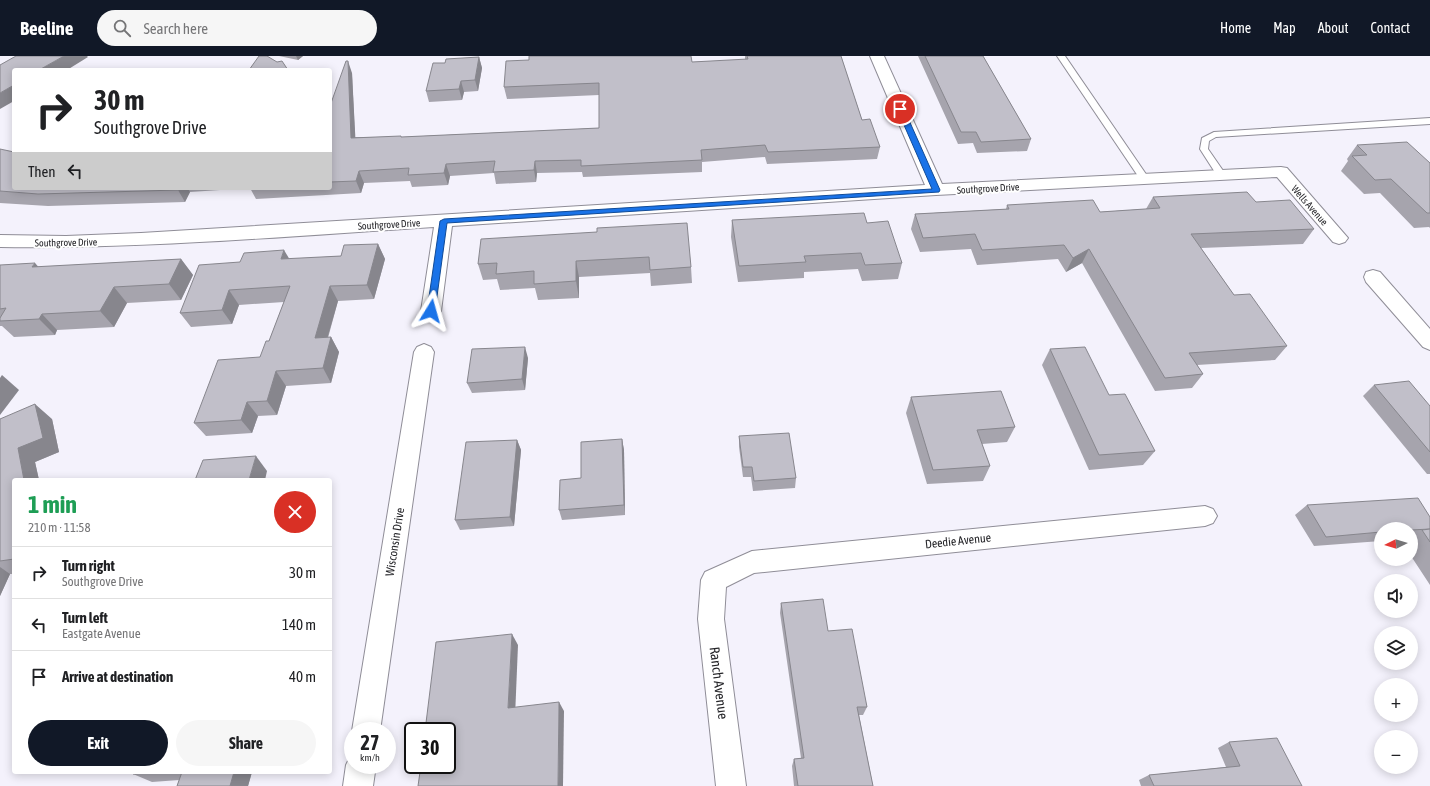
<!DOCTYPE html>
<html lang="en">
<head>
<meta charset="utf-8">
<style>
	:root { --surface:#fff; --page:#f6f6f6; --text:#202124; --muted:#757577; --line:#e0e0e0; --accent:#111827 }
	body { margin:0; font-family:"Asap Condensed",sans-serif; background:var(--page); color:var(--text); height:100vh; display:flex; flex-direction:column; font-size:15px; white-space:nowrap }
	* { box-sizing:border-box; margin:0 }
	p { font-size:13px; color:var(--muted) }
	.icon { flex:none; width:22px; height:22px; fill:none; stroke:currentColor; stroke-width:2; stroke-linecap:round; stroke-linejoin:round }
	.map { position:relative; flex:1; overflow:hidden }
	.side { position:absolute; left:12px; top:422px; width:320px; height:296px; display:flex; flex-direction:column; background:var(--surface); border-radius:4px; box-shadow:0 2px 10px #0003 }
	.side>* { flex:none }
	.guide { position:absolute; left:12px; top:12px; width:320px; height:122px; border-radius:4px; box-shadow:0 2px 10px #0003; background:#fff; color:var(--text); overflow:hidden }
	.needle { width:26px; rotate:265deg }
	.fabs { position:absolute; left:1374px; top:466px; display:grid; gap:8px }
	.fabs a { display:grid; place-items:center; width:44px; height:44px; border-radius:50%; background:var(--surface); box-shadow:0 2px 10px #0003; font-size:20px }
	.speed { position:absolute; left:344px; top:666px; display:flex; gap:8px; font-size:20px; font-weight:700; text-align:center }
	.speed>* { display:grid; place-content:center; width:52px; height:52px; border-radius:50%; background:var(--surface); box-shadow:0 2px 10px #0003; line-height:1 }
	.speed small { font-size:10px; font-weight:400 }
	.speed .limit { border:2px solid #111; border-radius:6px; background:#fff; color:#111 }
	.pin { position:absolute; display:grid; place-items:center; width:34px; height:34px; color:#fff; margin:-17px; border:2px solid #fff; border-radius:50%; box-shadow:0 1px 4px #0007 }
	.me { position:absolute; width:44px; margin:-22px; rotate:8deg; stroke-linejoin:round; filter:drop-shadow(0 0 3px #0008) }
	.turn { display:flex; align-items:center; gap:14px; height:84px; padding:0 16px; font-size:18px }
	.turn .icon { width:52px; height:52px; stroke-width:2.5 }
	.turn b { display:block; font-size:28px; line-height:34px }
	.then { display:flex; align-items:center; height:38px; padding:0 16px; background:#0003; gap:8px; font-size:15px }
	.round { display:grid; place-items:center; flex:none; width:42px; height:42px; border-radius:21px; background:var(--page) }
	.overview { display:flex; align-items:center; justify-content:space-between; height:68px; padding:0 16px }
	h1 { font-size:24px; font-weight:700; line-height:30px; color:#1e9e55 }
	.button { display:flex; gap:8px; margin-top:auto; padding:8px 16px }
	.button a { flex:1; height:46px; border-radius:24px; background:var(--accent); color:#fff; font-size:16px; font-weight:700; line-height:46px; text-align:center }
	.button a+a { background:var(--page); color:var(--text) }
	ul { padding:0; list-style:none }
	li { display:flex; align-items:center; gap:12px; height:52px; padding:0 16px; border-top:1px solid var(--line) }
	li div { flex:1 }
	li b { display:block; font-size:15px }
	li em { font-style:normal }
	header { display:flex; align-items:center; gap:24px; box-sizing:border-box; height:56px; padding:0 20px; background:var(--accent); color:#fff }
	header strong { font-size:19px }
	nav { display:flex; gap:22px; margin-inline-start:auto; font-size:14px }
	.search { width:280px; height:36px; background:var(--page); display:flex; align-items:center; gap:10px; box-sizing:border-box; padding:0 14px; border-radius:22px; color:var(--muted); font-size:15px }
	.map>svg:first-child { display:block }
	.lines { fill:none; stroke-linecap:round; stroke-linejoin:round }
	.service-casing { stroke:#8f8d97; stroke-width:2 }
	.minor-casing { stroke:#8f8d97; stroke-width:2 }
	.service { fill:#fff; fill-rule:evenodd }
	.minor { fill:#fff; fill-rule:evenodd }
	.wall { fill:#a6a4ad }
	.shaded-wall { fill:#87868d }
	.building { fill:#c1bfc9; stroke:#87868d }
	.route { fill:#1a73e8; stroke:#114b97 }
	.labels { text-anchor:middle; stroke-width:4; stroke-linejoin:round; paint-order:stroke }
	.far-street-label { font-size:10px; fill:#252529; stroke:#fff }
	.street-label { font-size:12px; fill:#252529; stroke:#fff }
	.near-street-label { font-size:14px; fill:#252529; stroke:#fff }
</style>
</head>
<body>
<header>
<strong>Beeline</strong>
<div class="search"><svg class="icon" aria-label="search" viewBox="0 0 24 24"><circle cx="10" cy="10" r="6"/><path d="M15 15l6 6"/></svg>Search here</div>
<nav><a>Home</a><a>Map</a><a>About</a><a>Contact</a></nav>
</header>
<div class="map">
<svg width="1430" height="730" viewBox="0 0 1430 730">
	<rect width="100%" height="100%" fill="#f4f2fc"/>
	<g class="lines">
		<defs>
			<g id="service">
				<path d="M1057 0H1065L1150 124 1148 126H1142Z"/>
				<path d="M1430 62V68L1216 81 1209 85 1208 93 1226 119 1221 122 1218 121 1200 93 1202 82 1214 76Z"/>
			</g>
			<g id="minor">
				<path d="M870 0H884L942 128 1281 111 1287 112 1348 182 1345 186 1339 188 1333 186 1277 121 936 139 452 170 441 255 438 260 431 262 424 260 421 255 434 171C290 180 145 193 0 191V179L66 180 141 177 925 129Z"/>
				<path d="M1373 214 1380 216 1430 273V294L1423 291 1366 226 1364 221 1366 216Z"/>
				<path d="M424 288 431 291 434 296 380 675H353V678L352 675 414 296 417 291Z"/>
				<path d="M1205 450 1213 453 1217 460 1213 467 1205 470 754 517 726 531 724 563 746 730H716L698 563 701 524 705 516 752 495Z"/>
				<path d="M353 698V709H376L373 730H343L346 709 351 699Z"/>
			</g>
		</defs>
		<!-- service casing -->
		<use href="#service" class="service-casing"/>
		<!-- minor casing -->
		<use href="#minor" class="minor-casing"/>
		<!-- service -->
		<use href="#service" class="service"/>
		<!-- minor -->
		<use href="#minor" class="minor"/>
	</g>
	<!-- wall -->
	<g class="wall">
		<path d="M279 0H303L298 4Z"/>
		<path d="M745 0H841L862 64 880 91 877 103 767 108 765 101 702 106V116L583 121 582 116 537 117 536 126 496 128 494 117 450 120 448 129 412 131 410 125 364 127 361 137 256 143 250 132 190 136 185 146 48 150 0 147V93L14 132H330V50L352 17 355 81H402L599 72V39L507 43 504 31 692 6 745 4Z"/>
		<path d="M918 0H983L1031 83 1027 95 977 97 973 87 958 88Z"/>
		<path d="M479 1 482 12 478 35 464 36 462 44 429 46 426 35 445 7Z"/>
		<path d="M1357 89 1430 107V172L1429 171 1414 172 1380 137 1364 138 1341 115 1348 105 1347 103Z"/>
		<path d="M1153 141 1256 146 1314 173 1303 188 1201 192 1234 239 1287 290 1275 304 1197 309 1203 318 1192 332 1155 335 1082 207 1066 216 1058 203 977 209 971 193 920 196 911 173 915 158 1006 153 1007 149 1100 156 1146 153Z"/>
		<path d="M732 164 867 167 902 207 898 223 862 225 858 213 804 216V222L738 226 731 181Z"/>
		<path d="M597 176 691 211 692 227 651 230 650 217 579 221V242L538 244 535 232 500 234 497 223 483 224 478 208Z"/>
		<path d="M378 188 385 203 374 243 338 245 328 282 331 281 339 296 331 327 286 330 277 359 258 360 252 377 206 380 194 367 260 301 269 285 284 246 239 249 232 268 191 271 180 257 289 203 341 200Z"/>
		<path d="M181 203 193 219 181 244 127 247 114 271 57 274 55 279 14 281 2 270H0V209L38 211Z"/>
		<path d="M1050 293 1155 395 1143 409 1089 414 1042 309Z"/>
		<path d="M528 302 525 334 472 337 467 327Z"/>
		<path d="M1374 329 1430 350V418H1427L1363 340Z"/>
		<path d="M911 341 1015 371 1007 386 982 388 990 410 983 425 927 428 906 357Z"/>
		<path d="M0 363H52L59 396 35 406 39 424H14V518H10L0 540Z"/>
		<path d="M739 380 796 422 795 432 753 435 751 421H743L739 391Z"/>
		<path d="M622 383 624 394 625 459 562 464 559 454 581 422Z"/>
		<path d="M517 384 521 394 514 470 460 474 455 464Z"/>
		<path d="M1307 449 1430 461V529L1411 500V473H1381V485L1314 490 1295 459Z"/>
		<path d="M781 547 828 575 867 651 863 659H859L873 730H794L792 710 794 703 801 702 780 557Z"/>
		<path d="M1229 686 1302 730H1141L1139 724 1149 719 1226 711 1218 692Z"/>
		<path d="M134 716H252L248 730H177L179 724 152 726 133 718Z"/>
	</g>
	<!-- shaded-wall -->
	<g class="shaded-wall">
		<path d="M64 0H87L88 1 67 14H39Z"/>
		<path d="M296 0H303L298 4Z"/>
		<path d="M479 1 482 12 478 35 475 24Z"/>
		<path d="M348 5 352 17 356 94 351 82Z"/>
		<path d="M461 25 464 36 462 44 459 33Z"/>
		<path d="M14 29V45L0 53V37Z"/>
		<path d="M535 105 537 117 536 126 534 114Z"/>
		<path d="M446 108 450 120 448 129 444 117Z"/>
		<path d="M359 115 364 127 361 137 356 125Z"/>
		<path d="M179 132H188L190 136 185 146 178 134Z"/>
		<path d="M378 188 385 203 374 243 367 229Z"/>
		<path d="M1089 193 1082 207 1066 216 1073 202Z"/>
		<path d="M284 194 293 209 281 203Z"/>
		<path d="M181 203 193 219 181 244 169 228Z"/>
		<path d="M576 205 579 221V242L576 225Z"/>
		<path d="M35 207 49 223 32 211Z"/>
		<path d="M330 230 338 245 323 297 315 282Z"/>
		<path d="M114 231 127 247 114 271 100 255Z"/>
		<path d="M229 234 239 249 232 268 222 254Z"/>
		<path d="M42 258 57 274 55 279 39 263Z"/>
		<path d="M331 281 339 296 331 327 323 312Z"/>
		<path d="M525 291 528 302 525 334 522 323Z"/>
		<path d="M276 315 286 330 277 359 267 345Z"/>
		<path d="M2 319 19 334 0 359V322Z"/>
		<path d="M247 346 258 360 252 377 241 364Z"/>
		<path d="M35 348 52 363 59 396 35 406 39 424H24L18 392Z"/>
		<path d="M622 383 624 394 625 459 624 449Z"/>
		<path d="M517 384 521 394 514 470 510 461Z"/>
		<path d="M256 400 267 415 265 424H249Z"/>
		<path d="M0 511 10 518 0 540Z"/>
		<path d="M512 578 518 589 515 661 508 652Z"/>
		<path d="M559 646 564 655 563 730H558Z"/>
		<path d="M234 716H252L248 730H230Z"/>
	</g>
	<!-- building -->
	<g class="building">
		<path d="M16 0H64L39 14H14V29L0 37V9Z"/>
		<path d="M259 0H267L277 6 282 5 288 14H249Z"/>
		<path d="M529 0H691L692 6 748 3 747 0H841L862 64 870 63 880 91 768 96 765 89 701 94 702 104 581 110V104L535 105 534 114 493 116 495 105 446 108 444 117 408 119 409 112 359 115 356 125 330 126V50L346 5H348L351 82 401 80V81L599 72V27L504 31 506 5 529 4Z"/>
		<path d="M925 0H983L1031 83 981 86 976 76H961Z"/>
		<path d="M479 1 475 24 461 25 459 33 426 35 433 7H445L446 3Z"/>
		<path d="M1407 86 1430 107V157H1427L1391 123 1375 124 1352 100 1367 99 1357 89Z"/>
		<path d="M0 93 14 96V132H179L178 134 38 138 0 135Z"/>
		<path d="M1247 136 1256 146 1290 144 1314 173 1191 178 1234 239 1250 238 1287 290 1189 297 1203 318 1165 322 1089 193 1073 202 1064 189 982 194 975 178 923 182 915 158 1009 153 1007 149 1093 144 1100 156 1160 152 1153 141Z"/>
		<path d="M864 157 867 167 888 165 902 207 865 209 861 197 804 200 806 206 739 210 732 164Z"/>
		<path d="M687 167 691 211 650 214 649 201 576 205V225L534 228V215L496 218 497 207 478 208 481 183 597 176V172Z"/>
		<path d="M378 188 367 229 330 230 315 282 331 281 323 312 276 315 267 345 247 346 241 364 194 367 218 304 260 301 266 285H269L290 230 229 234 222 254 180 257 199 209 240 206 244 197 284 194 281 203 341 200 344 189Z"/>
		<path d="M181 203 169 228 114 231 100 255 42 258 39 263 0 265V262L6 252 0 253V209L35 207 32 211Z"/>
		<path d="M525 291 522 323 467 327 472 293Z"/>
		<path d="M1085 291 1109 339 1125 338 1155 395 1099 399 1050 293Z"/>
		<path d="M1409 325 1430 350V396L1374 329Z"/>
		<path d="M1001 335 1015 371 977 374 990 410 933 414 911 341Z"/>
		<path d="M35 348 43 382 18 392 24 424H14V503L0 505V363Z"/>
		<path d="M789 377 796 422 754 425 752 411H743L739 380Z"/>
		<path d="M622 383 624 449 559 454 560 424 581 422V386Z"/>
		<path d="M517 384 510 461 455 464 466 386Z"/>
		<path d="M256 400 249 424H195L203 404Z"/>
		<path d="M1418 442 1430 461V473L1411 474V473H1381V476L1326 481 1307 449Z"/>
		<path d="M1430 473V486L1422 474Z"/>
		<path d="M823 543 828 575 852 573 867 651H857L873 730H798L794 703 804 702 781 547Z"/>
		<path d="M512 578 508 652 559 646 558 730H418L421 709H447V675H425L436 586Z"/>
		<path d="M1277 682 1302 730H1154L1149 719 1240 710 1229 686Z"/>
		<path d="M134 716H156L133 718Z"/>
		<path d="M182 716H234L230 730H177Z"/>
	</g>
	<!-- route -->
	<path class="route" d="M900 51 904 53 940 134 939 136 447 167 435 255 431 258 427 255 440 165 444 163 932 133 897 53Z"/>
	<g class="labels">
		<!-- far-street labels -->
		<g class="far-street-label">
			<text transform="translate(988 132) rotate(-3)" y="4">Southgrove Drive</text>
			<text transform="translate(1310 149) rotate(49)" y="4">Wells Avenue</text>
			<text transform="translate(389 168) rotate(-3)" y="4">Southgrove Drive</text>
			<text transform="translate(66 186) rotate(-1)" y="4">Southgrove Drive</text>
		</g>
		<!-- street labels -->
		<g class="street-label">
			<text transform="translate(958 485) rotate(-6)" y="4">Deedie Avenue</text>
			<text transform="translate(395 486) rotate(-81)" y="4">Wisconsin Drive</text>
		</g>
		<!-- near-street labels -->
		<g class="near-street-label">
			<text transform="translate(719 627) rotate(83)" y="5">Ranch Avenue</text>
		</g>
	</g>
</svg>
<div class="fabs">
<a><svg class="needle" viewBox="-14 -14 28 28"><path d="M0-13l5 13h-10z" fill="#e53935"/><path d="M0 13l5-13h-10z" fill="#757577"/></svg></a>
<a><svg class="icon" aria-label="sound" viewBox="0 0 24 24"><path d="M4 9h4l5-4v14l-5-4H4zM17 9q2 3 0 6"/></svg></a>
<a><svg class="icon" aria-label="layers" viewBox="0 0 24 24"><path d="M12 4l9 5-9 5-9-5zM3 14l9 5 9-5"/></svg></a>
<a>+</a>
<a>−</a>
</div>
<div class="speed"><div>27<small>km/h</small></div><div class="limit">30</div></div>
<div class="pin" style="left:900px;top:53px;background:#d93025"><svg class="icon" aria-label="arrive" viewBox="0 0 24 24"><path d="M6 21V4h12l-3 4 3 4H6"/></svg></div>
<svg class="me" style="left:431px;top:255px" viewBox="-20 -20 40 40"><path d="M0-17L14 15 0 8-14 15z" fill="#1a73e8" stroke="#fff" stroke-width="4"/></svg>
<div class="guide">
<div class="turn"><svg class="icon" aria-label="right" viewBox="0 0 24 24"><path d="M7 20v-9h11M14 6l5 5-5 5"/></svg><div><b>30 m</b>Southgrove Drive</div></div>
<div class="then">Then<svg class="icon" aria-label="left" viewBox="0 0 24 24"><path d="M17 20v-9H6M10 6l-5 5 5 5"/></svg></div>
</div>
<section class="side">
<div class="overview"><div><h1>1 min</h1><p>210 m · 11:58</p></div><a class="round" style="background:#d93025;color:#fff"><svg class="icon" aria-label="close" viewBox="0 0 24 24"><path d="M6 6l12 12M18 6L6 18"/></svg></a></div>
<ul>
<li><svg class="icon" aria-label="right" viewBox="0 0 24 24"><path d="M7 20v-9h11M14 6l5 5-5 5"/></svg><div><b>Turn right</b><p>Southgrove Drive</p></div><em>30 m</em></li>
<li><svg class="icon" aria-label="left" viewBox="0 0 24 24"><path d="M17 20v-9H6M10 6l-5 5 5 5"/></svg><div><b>Turn left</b><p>Eastgate Avenue</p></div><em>140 m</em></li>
<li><svg class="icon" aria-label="arrive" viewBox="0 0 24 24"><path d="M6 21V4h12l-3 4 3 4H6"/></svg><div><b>Arrive at destination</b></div><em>40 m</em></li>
</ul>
<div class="button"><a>Exit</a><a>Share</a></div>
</section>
</div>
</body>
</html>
